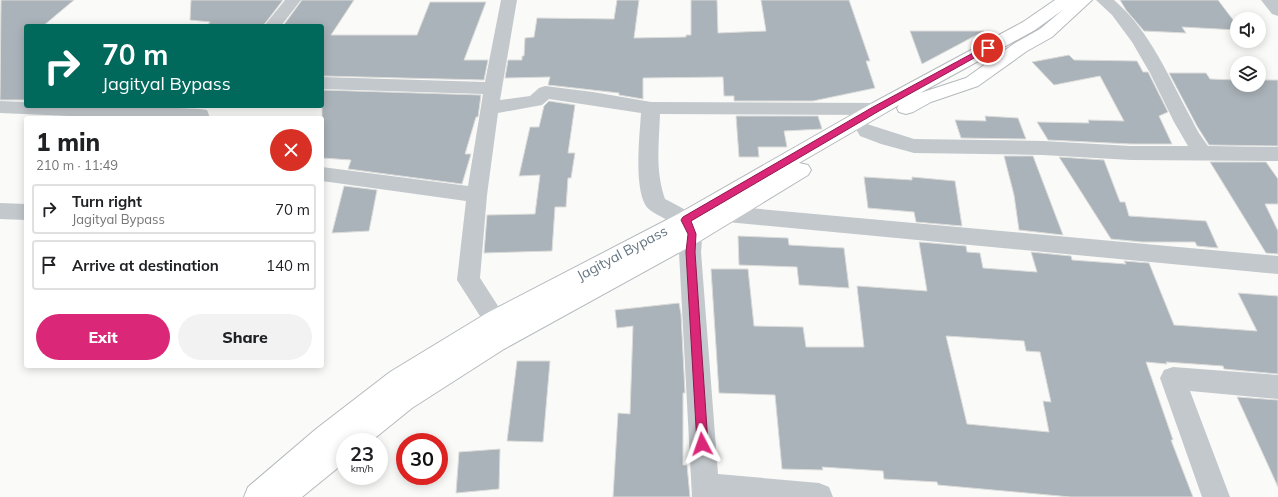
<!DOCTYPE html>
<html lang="en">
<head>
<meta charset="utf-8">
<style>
	:root { --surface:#fff; --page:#f2f2f2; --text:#202124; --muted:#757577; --line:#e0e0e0; --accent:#db2777 }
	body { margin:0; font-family:Mulish,sans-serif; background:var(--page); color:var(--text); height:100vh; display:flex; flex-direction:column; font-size:15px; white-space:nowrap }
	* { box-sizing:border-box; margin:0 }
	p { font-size:13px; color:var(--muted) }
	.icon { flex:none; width:22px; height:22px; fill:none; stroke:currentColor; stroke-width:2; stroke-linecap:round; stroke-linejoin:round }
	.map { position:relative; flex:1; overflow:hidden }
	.details { position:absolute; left:24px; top:116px; width:300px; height:252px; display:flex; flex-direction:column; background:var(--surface); border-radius:4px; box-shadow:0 2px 10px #0003 }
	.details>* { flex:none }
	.top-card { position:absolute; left:24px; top:24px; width:300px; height:84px; border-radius:4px; box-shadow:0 2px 10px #0003; background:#00695c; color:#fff; overflow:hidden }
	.controls { position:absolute; left:1230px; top:12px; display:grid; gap:8px }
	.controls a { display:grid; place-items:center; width:36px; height:36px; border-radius:50%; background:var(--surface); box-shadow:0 2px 10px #0003; font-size:20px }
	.speed { position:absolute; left:336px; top:433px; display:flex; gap:8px; font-size:20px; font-weight:700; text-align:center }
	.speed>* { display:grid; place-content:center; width:52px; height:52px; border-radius:50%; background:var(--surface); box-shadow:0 2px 10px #0003; line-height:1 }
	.speed small { font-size:10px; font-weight:400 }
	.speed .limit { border:6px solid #d22; background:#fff; color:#111 }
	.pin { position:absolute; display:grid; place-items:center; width:34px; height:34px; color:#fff; margin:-17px; border:2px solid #fff; border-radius:50%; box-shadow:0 1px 4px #0007 }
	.me { position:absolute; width:44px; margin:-22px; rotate:356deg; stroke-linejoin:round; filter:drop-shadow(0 0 3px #0008) }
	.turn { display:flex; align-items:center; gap:14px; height:84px; padding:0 12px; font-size:18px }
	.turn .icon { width:52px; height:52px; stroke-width:2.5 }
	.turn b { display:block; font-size:28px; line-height:34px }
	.round { display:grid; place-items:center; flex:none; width:42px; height:42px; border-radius:21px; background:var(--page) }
	.overview { display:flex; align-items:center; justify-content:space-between; height:68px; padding:0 12px }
	h1 { font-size:24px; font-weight:800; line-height:30px }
	.primary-button { display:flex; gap:8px; margin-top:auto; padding:8px 12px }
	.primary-button a { flex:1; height:46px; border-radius:24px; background:var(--accent); color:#fff; font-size:16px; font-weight:800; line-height:46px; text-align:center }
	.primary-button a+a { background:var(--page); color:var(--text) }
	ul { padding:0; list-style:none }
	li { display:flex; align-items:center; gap:12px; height:50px; margin:0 8px 6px; padding:0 4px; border:2px solid var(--line); border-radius:4px }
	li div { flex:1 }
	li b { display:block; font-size:15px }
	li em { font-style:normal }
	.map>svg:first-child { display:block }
	.building { fill:#aab3b9; stroke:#dcdcda; fill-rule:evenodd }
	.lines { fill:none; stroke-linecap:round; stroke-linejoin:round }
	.major-casing { stroke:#b5babe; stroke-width:2 }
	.minor { fill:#c3c8cc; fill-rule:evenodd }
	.major { fill:#fff; fill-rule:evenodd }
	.route { fill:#db2777; stroke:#8e194d }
	.labels { text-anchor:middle; stroke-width:4; stroke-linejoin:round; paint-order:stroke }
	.street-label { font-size:14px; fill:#657683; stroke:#fff }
</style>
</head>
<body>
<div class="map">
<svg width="1278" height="497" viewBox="0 0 1278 497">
	<rect width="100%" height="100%" fill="#fafaf8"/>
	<!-- building -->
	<g class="building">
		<path d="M1 0H74L43 26H26V100H0Z"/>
		<path d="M191 0H283L263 26H207L210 22 190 20Z"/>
		<path d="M302 0H354L331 35H417L430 2H486L464 60H488L484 80 322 76V26H283Z"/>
		<path d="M617 0H639L634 38 686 37V35H691V0H717L718 33 766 31 761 0H849L870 61H866L875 88 813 101H734V96H724L723 77 643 78V99L619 95V93L548 85 550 77 505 78 508 60H522V56H524L525 38 534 37 537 18 614 19Z"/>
		<path d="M1120 0H1218L1237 25V30L1182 27 1186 33 1144 31 1126 10Z"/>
		<path d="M910 31H984L922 64Z"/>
		<path d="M1069 55 1074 60 1137 61 1143 72H1148L1168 112 1159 116 1172 144H1131L1048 140 1037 122 1089 123 1088 120 1124 121 1100 76 1054 85 1032 62Z"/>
		<path d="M1169 73H1206L1210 79 1237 80V85H1259V80H1278V146L1209 145 1197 126Z"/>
		<path d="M322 90 481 95 478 117H476L465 154H471L462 184 348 169 351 160 322 158Z"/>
		<path d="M549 101 575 105 568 153H575L571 178H568L566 207H555L552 251 484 253 487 215 535 214 540 175 519 176 530 127H539L544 106Z"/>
		<path d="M736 116H818L822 129 784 131 787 147H758L759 157H739Z"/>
		<path d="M985 116 1018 118 1026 139 961 138 955 120 986 121Z"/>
		<path d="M1004 156H1033L1063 235 1019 230 1014 195Z"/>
		<path d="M1059 157 1104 160 1120 202H1125L1129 216 1206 221 1218 248 1197 246 1195 242H1142L1111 239Z"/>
		<path d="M1210 162H1266L1278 179V204H1265L1278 231V254L1266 253Z"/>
		<path d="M864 177 912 180V177L955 181 962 226 916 222 914 212 868 208Z"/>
		<path d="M344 186 377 190 369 231 332 233Z"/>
		<path d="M738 236 788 238 789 245 844 248 849 288 799 285 797 267 739 265Z"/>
		<path d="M919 242 966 246 967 252 980 253 983 268 1037 272 1031 252 1071 256 1072 260 1126 264 1124 261 1149 263 1174 325 1257 331 1238 293 1278 296V374L1224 369 1223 366 1166 362 1167 364 1146 362 1173 440H1171L1193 497H1071L938 485 937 482 884 479 883 471 822 467 823 470 782 469 775 395 719 393 711 269H748L754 326 803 327 806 347H864L857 286 927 291ZM946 336 1024 341 1026 351 1040 352 1051 402 1043 401 1049 432 967 424Z"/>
		<path d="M679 303 681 314 685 393H683V465H687L690 497H613L618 413 630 414 633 326 617 328 615 310Z"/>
		<path d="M517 361H550L543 442 507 441Z"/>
		<path d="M1237 397 1278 400V487Z"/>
		<path d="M500 449 499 489 456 493 459 452Z"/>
	</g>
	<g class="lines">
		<defs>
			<path id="major" d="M1055 0H1092L1052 37 1027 51 978 86 931 102 913 112 906 114 899 112 897 108 899 105 799 163 808 165 811 170 808 175 700 241 504 349 412 408 370 442H345V462L302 497H244L248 487 316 429 390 372 487 313 678 214 869 105 1023 22ZM1064 9 1040 29 1015 43 966 78 920 93 1035 30Z"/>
		</defs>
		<!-- major casing -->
		<use href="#major" class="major-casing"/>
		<!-- minor -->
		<g class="minor">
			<path d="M285 0H301L281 26H264Z"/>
			<path d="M501 0H517L500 100 530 96 539 88 545 86 593 92 651 102 876 103 883 105 885 109 883 113 876 115 660 114C659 145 655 170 665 199 693 214 705 216 701 252L718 474 819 483 829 487 833 497H692L679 252 681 235 677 225C669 220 658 216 650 210 632 197 640 133 641 113L549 99 542 105 498 113 487 195 480 278 507 320 503 327 495 330 487 327 457 280 466 201 322 181V167L468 186 483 94 322 89V77L485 82Z"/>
			<path d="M1096 0H1114C1151 32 1169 78 1192 120 1196 129 1202 138 1208 146L1278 147V161L1131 160 1043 155 914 153 881 144 860 136 857 131 860 126 867 124 914 139 1043 141 1131 146H1188L1174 122 1150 73 1132 42 1112 15Z"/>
			<path d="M1261 0H1278V16L1272 14Z"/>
			<path d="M0 101 26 102V106H134L200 109 207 110 209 115 208 118H116L0 113Z"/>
			<path d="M0 203 26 204V220L0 219Z"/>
			<path d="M727 206 1278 256V274L727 222 720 220 716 214 720 208Z"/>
			<path d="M1173 367 1278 375V399L1190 391 1230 497H1202L1160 378 1164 370Z"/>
		</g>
		<!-- major -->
		<use href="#major" class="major"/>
	</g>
	<!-- route -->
	<path class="route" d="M986 46H988L992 48 879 111 691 221 696 234 695 252 708 444 706 448 702 449 699 448 697 444 686 252 688 234 681 220 683 217 873 107Z"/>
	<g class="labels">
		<!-- street labels -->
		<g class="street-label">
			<text transform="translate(622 253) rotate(-28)" y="5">Jagityal Bypass</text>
		</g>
	</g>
</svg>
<div class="controls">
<a><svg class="icon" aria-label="sound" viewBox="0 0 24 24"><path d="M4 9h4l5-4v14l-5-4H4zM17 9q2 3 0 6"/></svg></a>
<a><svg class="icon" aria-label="layers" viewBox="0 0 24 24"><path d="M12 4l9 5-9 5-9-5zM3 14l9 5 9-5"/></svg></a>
</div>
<div class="speed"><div>23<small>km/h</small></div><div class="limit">30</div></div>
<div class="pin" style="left:988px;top:48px;background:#d93025"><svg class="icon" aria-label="arrive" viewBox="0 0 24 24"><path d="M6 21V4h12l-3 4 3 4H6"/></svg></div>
<svg class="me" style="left:702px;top:444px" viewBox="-20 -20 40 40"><path d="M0-17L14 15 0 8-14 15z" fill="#db2777" stroke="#fff" stroke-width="4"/></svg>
<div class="top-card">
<div class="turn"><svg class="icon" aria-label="right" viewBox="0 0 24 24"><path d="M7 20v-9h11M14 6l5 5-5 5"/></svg><div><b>70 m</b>Jagityal Bypass</div></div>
</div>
<section class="details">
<div class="overview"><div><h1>1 min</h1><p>210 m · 11:49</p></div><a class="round" style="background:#d93025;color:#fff"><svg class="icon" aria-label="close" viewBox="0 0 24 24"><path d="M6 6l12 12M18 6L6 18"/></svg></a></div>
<ul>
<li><svg class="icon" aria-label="right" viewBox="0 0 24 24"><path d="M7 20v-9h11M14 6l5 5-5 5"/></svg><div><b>Turn right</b><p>Jagityal Bypass</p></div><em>70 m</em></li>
<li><svg class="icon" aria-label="arrive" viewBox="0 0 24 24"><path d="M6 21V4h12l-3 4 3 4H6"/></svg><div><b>Arrive at destination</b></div><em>140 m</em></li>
</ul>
<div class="primary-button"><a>Exit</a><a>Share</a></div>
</section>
</div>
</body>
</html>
